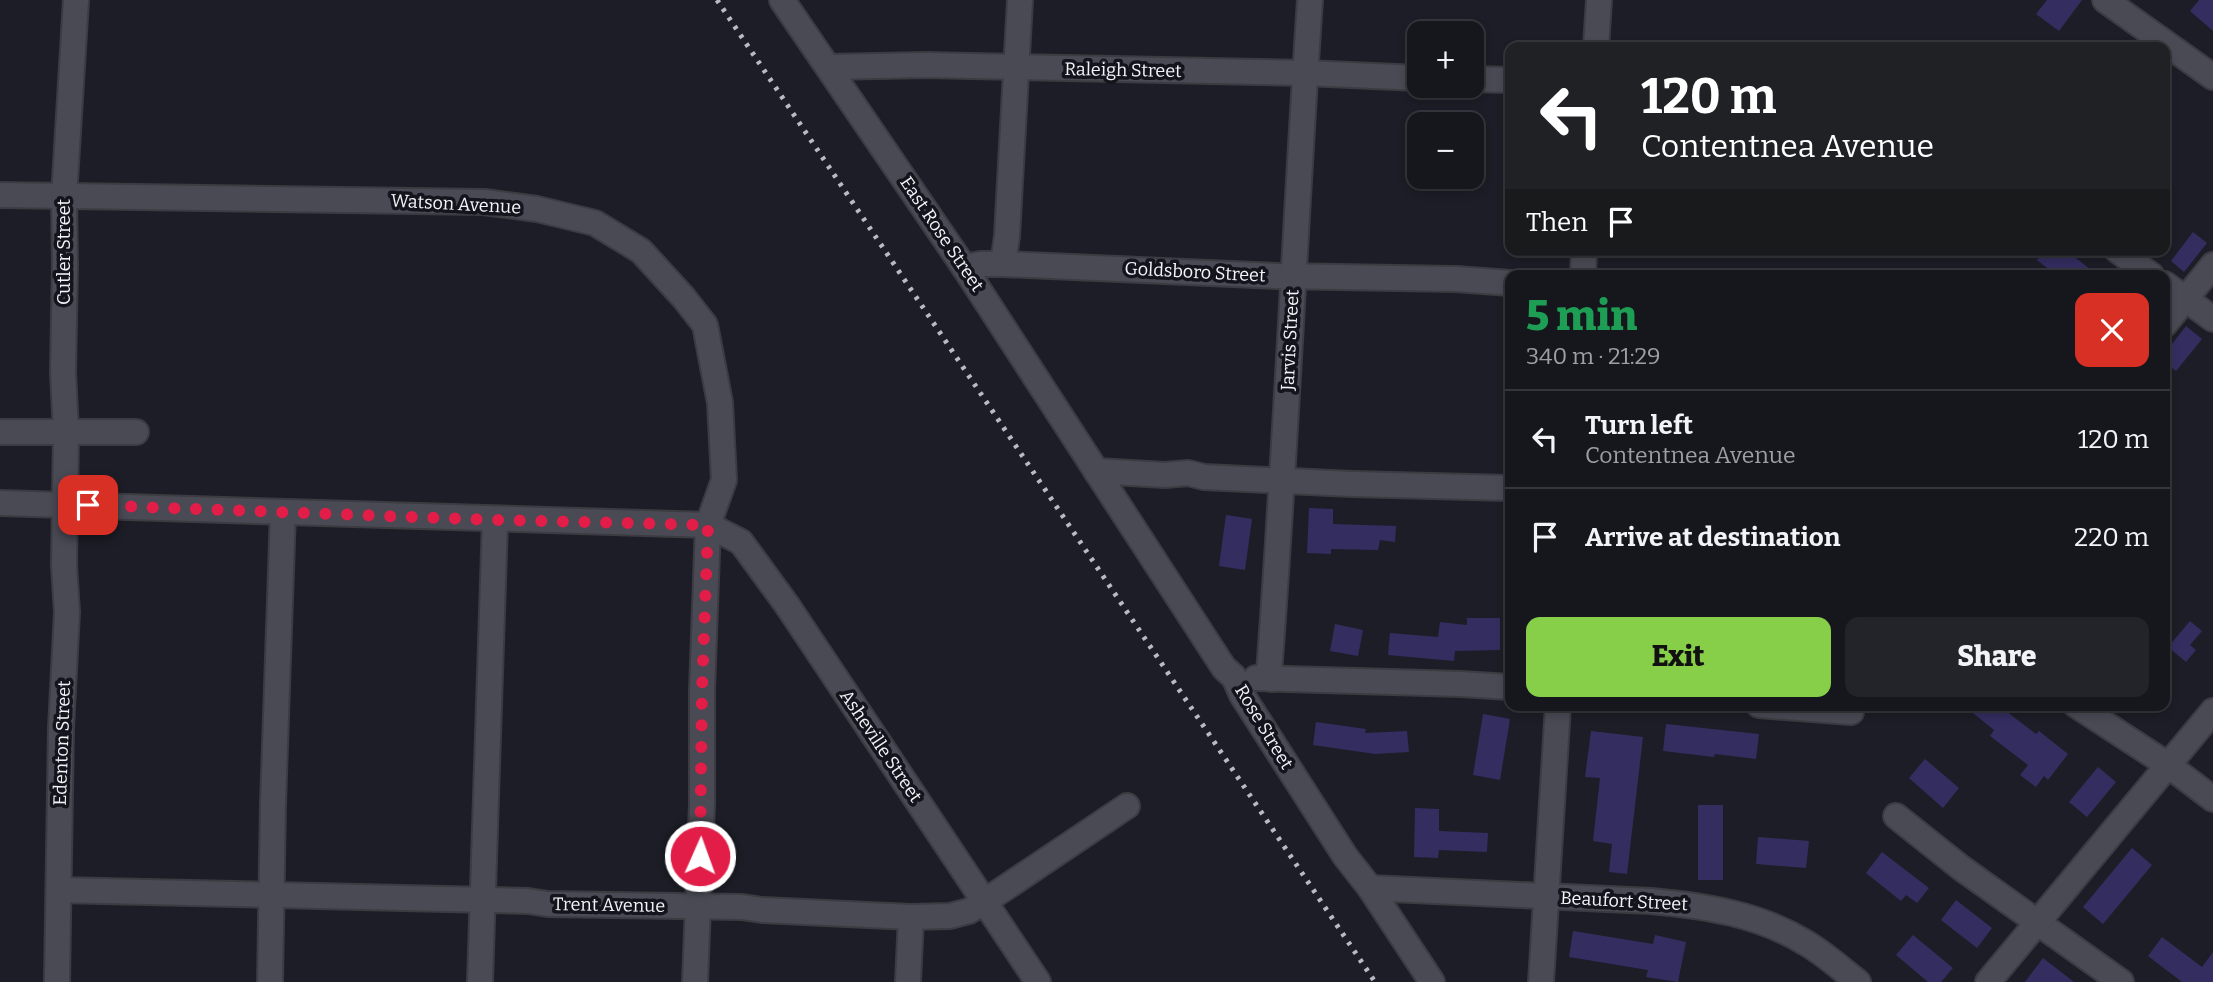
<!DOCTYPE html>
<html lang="en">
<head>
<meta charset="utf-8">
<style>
	:root { --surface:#16161d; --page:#23232a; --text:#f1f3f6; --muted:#9e9fa4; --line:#35353b; --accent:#88cf49 }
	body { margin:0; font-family:Bitter,serif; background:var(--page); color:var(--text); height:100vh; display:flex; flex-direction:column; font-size:26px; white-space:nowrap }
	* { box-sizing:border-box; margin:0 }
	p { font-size:23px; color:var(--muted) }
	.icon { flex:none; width:38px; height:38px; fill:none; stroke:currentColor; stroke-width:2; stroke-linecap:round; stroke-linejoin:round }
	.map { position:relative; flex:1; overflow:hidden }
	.drawer { position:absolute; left:1505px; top:270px; width:665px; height:441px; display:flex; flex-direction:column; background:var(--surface); border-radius:14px; box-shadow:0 4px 10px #0003,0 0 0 2px var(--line) }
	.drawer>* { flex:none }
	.banner { position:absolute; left:1505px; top:42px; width:665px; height:214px; border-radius:14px; box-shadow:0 4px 10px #0003,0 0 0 2px var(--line); background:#202124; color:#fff; overflow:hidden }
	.buttons { position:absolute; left:1407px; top:21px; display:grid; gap:14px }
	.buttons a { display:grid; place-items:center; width:77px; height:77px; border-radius:14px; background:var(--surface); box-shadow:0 4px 10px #0003,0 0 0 2px var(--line); font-size:35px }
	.pin { position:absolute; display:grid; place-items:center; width:60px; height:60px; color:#fff; margin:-30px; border-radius:14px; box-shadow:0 4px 10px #0006 }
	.me { position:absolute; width:77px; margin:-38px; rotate:2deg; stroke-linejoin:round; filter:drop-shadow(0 0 5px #0008) }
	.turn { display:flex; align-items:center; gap:24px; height:147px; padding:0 21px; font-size:32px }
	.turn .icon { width:91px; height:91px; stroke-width:2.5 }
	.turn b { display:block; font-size:49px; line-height:60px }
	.then { display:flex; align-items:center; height:66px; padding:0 21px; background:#0003; gap:14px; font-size:26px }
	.round { display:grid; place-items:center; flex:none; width:74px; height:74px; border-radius:14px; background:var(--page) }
	.summary { display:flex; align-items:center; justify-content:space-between; height:119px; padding:0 21px }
	h1 { font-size:42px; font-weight:800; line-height:52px; color:#1e9e55 }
	.primary-button { display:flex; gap:14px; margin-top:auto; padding:14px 21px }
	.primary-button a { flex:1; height:80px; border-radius:14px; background:var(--accent); color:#111; font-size:28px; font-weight:800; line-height:80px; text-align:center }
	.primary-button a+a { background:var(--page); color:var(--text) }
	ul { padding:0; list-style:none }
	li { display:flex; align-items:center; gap:21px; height:98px; padding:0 21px; border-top:2px solid var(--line) }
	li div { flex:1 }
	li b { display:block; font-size:26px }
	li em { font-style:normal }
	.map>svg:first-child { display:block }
	.building { fill:#342d60 }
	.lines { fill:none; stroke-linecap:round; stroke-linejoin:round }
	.minor-casing { stroke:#3c3b42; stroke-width:28 }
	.minor { stroke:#4a4a55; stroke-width:24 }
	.rail { stroke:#babac1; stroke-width:5; stroke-dasharray:3.5 7; stroke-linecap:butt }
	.route { stroke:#e11d48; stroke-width:12; stroke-dasharray:0 21.6 }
	.labels { text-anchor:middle; stroke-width:7; stroke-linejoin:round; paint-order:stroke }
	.street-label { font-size:18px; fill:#f3f3f9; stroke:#14141d }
</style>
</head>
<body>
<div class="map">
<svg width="2213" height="982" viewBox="0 0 2213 982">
	<rect width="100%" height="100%" fill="#1d1d27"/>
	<!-- building -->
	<g class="building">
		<path d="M2047 0H2082L2059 31 2036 14Z"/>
		<path d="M2199 0H2213V31L2190 11Z"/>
		<path d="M2193 232 2207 243 2184 272 2171 261Z"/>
		<path d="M2045 250H2066L2097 275H2056L2037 260Z"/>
		<path d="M2186 326 2202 339 2176 371 2165 362V353Z"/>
		<path d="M1309 508 1333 509V524L1396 526 1395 542 1380 540 1378 550 1331 549V554L1307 553Z"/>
		<path d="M1226 515 1252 519 1245 570 1219 566Z"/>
		<path d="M1467 618H1500V650L1455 651 1454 661 1388 655 1390 633 1438 637 1440 622 1467 625Z"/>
		<path d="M2190 621 2202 631 2190 645 2196 650 2186 662 2168 647Z"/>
		<path d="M1335 624 1363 630 1358 656 1330 651Z"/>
		<path d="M1963 705H1998L2036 734 2039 731 2068 754 2048 780 2044 776 2036 787 2020 775 2028 765 1990 736 1994 730Z"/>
		<path d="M1483 714 1510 719 1500 780 1473 775Z"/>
		<path d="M1316 722 1366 729 1365 733 1407 731 1409 752 1375 754 1313 745Z"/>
		<path d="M1666 724 1759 734 1756 759 1715 754 1714 757 1663 751Z"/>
		<path d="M1591 731 1643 737 1627 874 1609 872 1612 844 1593 841 1600 778 1585 777Z"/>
		<path d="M1925 759 1959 788 1943 808 1909 778Z"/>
		<path d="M2098 767 2116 782 2087 817 2069 802Z"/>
		<rect x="1698" y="805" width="25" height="75"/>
		<path d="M1415 808 1439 809V831L1488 833 1487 852 1439 850 1438 858 1414 857Z"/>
		<path d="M1758 837 1809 841 1806 868 1756 864Z"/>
		<path d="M2132 848 2152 865 2103 924 2083 907Z"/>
		<path d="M1882 852 1929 888 1917 903 1906 895 1901 901 1866 873Z"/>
		<path d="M1956 900 1992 928 1977 948 1941 920Z"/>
		<path d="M1573 931 1653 944 1655 935 1686 942 1678 982 1646 977 1648 970 1569 957Z"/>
		<path d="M1913 935 1953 968 1941 982H1928L1896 955Z"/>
		<path d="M2162 937 2202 967 2213 952V982H2182L2148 956Z"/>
		<path d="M2043 958 2074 982H2025Z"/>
	</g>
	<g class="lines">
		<defs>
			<g id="minor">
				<path d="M782 0 964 267 1224 668 1234 677 1242 695 1345 856 1370 888 1432 982"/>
				<path d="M2105 0 2213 77"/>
				<path d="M1596 47 1599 0"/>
				<path d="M828 67 926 65 1305 73 1419 78"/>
				<path d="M1472 79 1510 80"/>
				<path d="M0 195 484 202 537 209 595 223 641 251 684 298 705 325 720 403 724 480 708 525 702 690V804L695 982"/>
				<path d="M2117 250 2151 275"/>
				<path d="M1003 264 1007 236 1020 0"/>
				<path d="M964 267 981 264H1003L1278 276 1456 279 1510 283"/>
				<path d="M1583 275 1584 250"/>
				<path d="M2165 284 2213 319"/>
				<path d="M2165 324 2213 265"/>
				<path d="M0 432H136"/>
				<path d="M1096 471 1165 475 1188 473 1204 477 1352 484 1510 488"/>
				<path d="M0 503 708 525 741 542 787 605 1038 982"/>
				<path d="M1256 678 1461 684 1510 687"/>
				<path d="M1272 679 1269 673C1286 449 1295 224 1310 0"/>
				<path d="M1759 705 1851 712"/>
				<path d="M2076 705 2168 765 2213 799"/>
				<path d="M1896 816 1960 867 2121 982"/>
				<path d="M1370 888 1651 901C1706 906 1759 914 1806 943 1825 954 1841 969 1858 982"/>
				<path d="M59 890 528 901 548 904 742 907 762 910 911 917 950 916 969 911 984 902 1127 806"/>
				<path d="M57 982 61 728 67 612 64 566 66 433 63 372 65 264 64 197 76 0"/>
				<path d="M270 982 273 804 283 512"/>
				<path d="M480 982 495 520"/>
				<path d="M908 982 911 917"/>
				<path d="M1541 982 1558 705"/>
				<path d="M1988 982 2213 711"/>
			</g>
		</defs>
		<!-- minor casing -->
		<use href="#minor" class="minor-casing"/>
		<!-- minor -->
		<use href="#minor" class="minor"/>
		<!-- rail -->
		<path class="rail" d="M717 0 1375 982"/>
	</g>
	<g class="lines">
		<!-- route -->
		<path class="route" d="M88 505 495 520 708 525 702 690 700 856"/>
	</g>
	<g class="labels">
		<!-- street labels -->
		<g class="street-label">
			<text transform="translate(1123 70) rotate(1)" y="6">Raleigh Street</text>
			<text transform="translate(456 204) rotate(3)" y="6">Watson Avenue</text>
			<text transform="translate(942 234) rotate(56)" y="6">East Rose Street</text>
			<text transform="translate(64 252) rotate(-90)" y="6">Cutler Street</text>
			<text transform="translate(1195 272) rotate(3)" y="6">Goldsboro Street</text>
			<text transform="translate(1290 340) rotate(-87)" y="6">Jarvis Street</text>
			<text transform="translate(1264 727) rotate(59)" y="6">Rose Street</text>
			<text transform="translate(62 743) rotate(-88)" y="6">Edenton Street</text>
			<text transform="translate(881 746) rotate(56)" y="6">Asheville Street</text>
			<text transform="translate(1624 901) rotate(3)" y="6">Beaufort Street</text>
			<text transform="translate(609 905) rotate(1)" y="6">Trent Avenue</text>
		</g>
	</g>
</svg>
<div class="buttons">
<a>+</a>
<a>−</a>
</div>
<div class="pin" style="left:88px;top:505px;background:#d93025"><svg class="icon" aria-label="arrive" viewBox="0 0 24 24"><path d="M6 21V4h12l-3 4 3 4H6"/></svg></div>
<svg class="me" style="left:700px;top:856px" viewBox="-20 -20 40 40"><circle r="17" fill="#e11d48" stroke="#fff" stroke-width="3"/><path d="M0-11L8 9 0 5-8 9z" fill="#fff"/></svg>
<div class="banner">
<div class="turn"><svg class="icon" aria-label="left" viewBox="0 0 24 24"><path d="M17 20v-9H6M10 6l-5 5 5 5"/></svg><div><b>120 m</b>Contentnea Avenue</div></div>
<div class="then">Then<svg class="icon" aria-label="arrive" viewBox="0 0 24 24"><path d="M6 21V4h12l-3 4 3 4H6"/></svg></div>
</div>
<section class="drawer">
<div class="summary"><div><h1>5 min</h1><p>340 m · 21:29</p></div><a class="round" style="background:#d93025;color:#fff"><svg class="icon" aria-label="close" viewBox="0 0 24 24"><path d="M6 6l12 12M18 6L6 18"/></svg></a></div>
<ul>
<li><svg class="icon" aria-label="left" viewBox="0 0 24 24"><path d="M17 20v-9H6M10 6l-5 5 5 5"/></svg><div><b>Turn left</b><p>Contentnea Avenue</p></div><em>120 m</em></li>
<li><svg class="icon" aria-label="arrive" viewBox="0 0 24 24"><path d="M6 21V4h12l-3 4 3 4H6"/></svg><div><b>Arrive at destination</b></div><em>220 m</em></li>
</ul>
<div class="primary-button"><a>Exit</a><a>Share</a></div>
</section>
</div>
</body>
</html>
